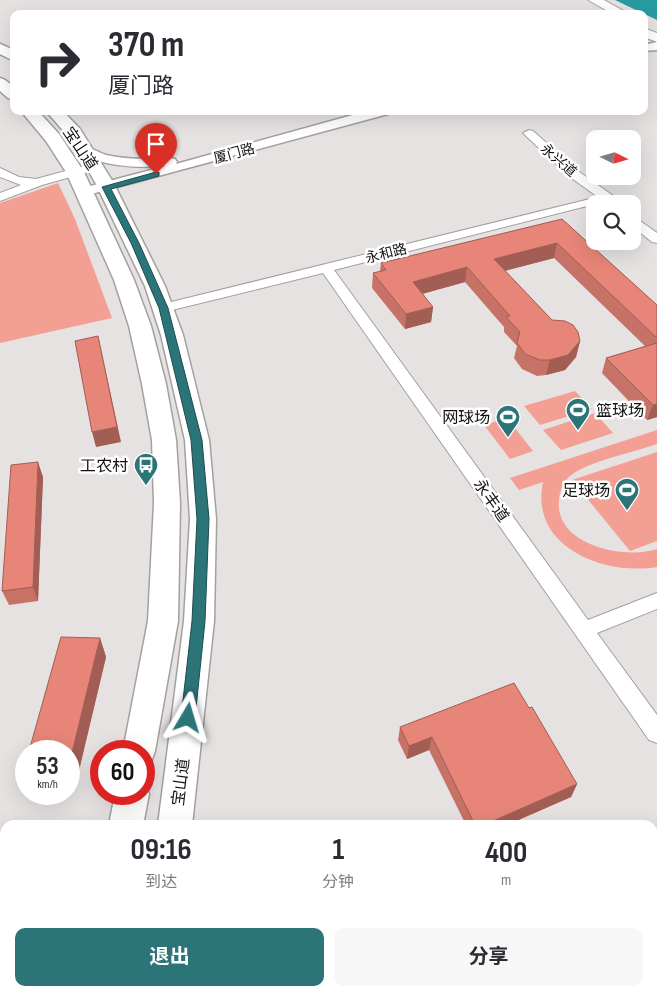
<!DOCTYPE html>
<html lang="zh">
<head>
<meta charset="utf-8">
<style>
	:root { --surface:#fff; --page:#f7f7f7; --text:#2b2b33; --muted:#7c7c81; --accent:#2b7579 }
	body { margin:0; font-family:"Sofia Sans Condensed","Noto Sans SC",sans-serif; background:var(--page); color:var(--text); height:100vh; display:flex; flex-direction:column; font-size:19px; white-space:nowrap }
	* { box-sizing:border-box; margin:0 }
	p { font-size:16px; color:var(--muted) }
	.icon { flex:none; width:28px; height:28px; fill:none; stroke:currentColor; stroke-width:2; stroke-linecap:round; stroke-linejoin:round }
	.map { position:relative; flex:1; overflow:hidden }
	.panel { position:absolute; left:0px; top:820px; width:658px; height:176px; display:flex; flex-direction:column; background:var(--surface); border-radius:15px 15px 0 0; box-shadow:0 5px 20px #0002 }
	.panel>* { flex:none }
	.hud { position:absolute; left:10px; top:10px; width:638px; height:105px; border-radius:10px; box-shadow:0 5px 20px #0002; background:#fff; color:var(--text); overflow:hidden }
	.needle { width:32px; rotate:95deg }
	.controls { position:absolute; left:586px; top:130px; display:grid; gap:10px }
	.controls a { display:grid; place-items:center; width:55px; height:55px; border-radius:10px; background:var(--surface); box-shadow:0 5px 20px #0002; font-size:25px }
	.speed { position:absolute; left:15px; top:740px; display:flex; gap:10px; font-size:25px; font-weight:700; text-align:center }
	.speed>* { display:grid; place-content:center; width:65px; height:65px; border-radius:50%; background:var(--surface); box-shadow:0 5px 20px #0002; line-height:1 }
	.speed small { font-size:12px; font-weight:400 }
	.speed .limit { border:8px solid #d22; background:#fff; color:#111 }
	.pin { position:absolute; display:grid; place-items:center; width:42px; height:42px; color:#fff; margin:-51px -21px; border-radius:50% 50% 50% 0; rotate:-45deg; box-shadow:0 0 5px #0007 }
	.pin .icon { rotate:45deg }
	.me { position:absolute; width:55px; margin:-28px; rotate:7deg; stroke-linejoin:round; filter:drop-shadow(0 0 4px #0008) }
	.turn { display:flex; align-items:center; gap:18px; height:105px; padding:0 15px; font-size:22px }
	.turn .icon { width:65px; height:65px; stroke-width:2.5 }
	.turn b { display:block; font-size:35px; line-height:42px }
	.eta { display:flex; justify-content:space-evenly; align-items:center; height:85px; text-align:center }
	.eta b { font-size:30px; font-weight:700; line-height:35px }
	.action { display:flex; gap:10px; margin-top:auto; padding:10px 15px }
	.action a { flex:1; height:58px; border-radius:10px; background:var(--accent); color:#fff; font-size:20px; font-weight:700; line-height:58px; text-align:center }
	.action a+a { background:var(--page); color:var(--text) }
	.map>svg:first-child { display:block }
	.green { fill:#f49f93 }
	.water { fill:#289ca1 }
	.lines { fill:none; stroke-linecap:round; stroke-linejoin:round }
	.minor-casing { stroke:#a3a09f; stroke-width:2 }
	.tertiary-casing { stroke:#a3a09f; stroke-width:3 }
	.secondary-casing { stroke:#a3a09f; stroke-width:2 }
	.primary-casing { stroke:#a3a09f; stroke-width:3 }
	.minor { fill:#fff; fill-rule:evenodd }
	.tertiary { fill:#fff; fill-rule:evenodd }
	.secondary { fill:#fff; fill-rule:evenodd }
	.primary { fill:#fff; fill-rule:evenodd }
	.wall { fill:#c77267 }
	.shaded-wall { fill:#a25d54 }
	.building { fill:#e78578; stroke:#a25d54 }
	.route { fill:#2b7579; stroke:#1c4c4f }
	.labels { text-anchor:middle; stroke-width:5; stroke-linejoin:round; paint-order:stroke }
	.far-street-label { font-size:14px; fill:#131212; stroke:#fff }
	.street-label { font-size:16px; fill:#131212; stroke:#fff }
	.poi-label { font-size:16px; fill:#131212; stroke:#fff; text-anchor:end }
</style>
</head>
<body>
<div class="map">
<svg width="657" height="996" viewBox="0 0 657 996">
	<rect width="100%" height="100%" fill="#e6e2e2"/>
	<!-- green -->
	<g class="green">
		<path d="M58 183 75 219 112 318 0 343V203Z"/>
		<path d="M575 391 592 409 540 425 524 406Z"/>
		<path d="M595 413 613 433 561 450 543 430Z"/>
		<path d="M507 418 533 451 510 459 484 425Z"/>
		<path d="M657 430V444C635 452 586 462 570 476 563 482 560 490 559 500 554 545 624 560 657 549V567C604 576 529 547 543 482L519 490 510 478Z"/>
		<path d="M657 452V541L630 551 572 480Z"/>
	</g>
	<!-- water -->
	<path class="water" d="M615 0H657V20Z"/>
	<g class="lines">
		<defs>
			<g id="minor">
				<path d="M529 130 533 131 578 171 612 195 620 204H595L334 270 588 620 657 593V609L597 633 657 715V743L649 740 323 273 164 312 159 311 157 308 159 305 598 197 570 177 525 135 523 133Z"/>
				<path d="M95 163 99 165 101 167 99 169 42 185 0 201V193L21 185 0 177V168L19 177 36 179Z"/>
				<path d="M632 215 657 233V243L652 242 632 226Z"/>
			</g>
			<g id="tertiary">
				<path d="M657 42V50L644 51V45Z"/>
				<path d="M367 111H389L388 114 84 196 79 195 77 192 79 189 166 166C137 168 106 167 80 154L78 151 80 148C90 146 97 152 106 155 127 160 149 159 170 158L175 159 177 162 176 164Z"/>
			</g>
			<g id="secondary">
				<path d="M588 0H604L629 14H613Z"/>
				<path d="M644 28 657 33V42L644 37Z"/>
			</g>
			<g id="primary">
				<path d="M0 44 14 50V61L0 54Z"/>
				<path d="M0 78 5 80 14 87V100L8 98 0 91Z"/>
				<path d="M21 111H38L59 134 84 172 134 280 151 326 166 384 176 440 180 503 178 621 155 751 151 762 144 764V751H123L148 621 154 503 152 440 142 384 129 326 114 280 66 172 46 141Z"/>
				<path d="M46 111H63L80 129 113 182 165 286 183 335 209 440 216 519 214 621 192 825H158L184 621 190 519 185 440 161 335 145 286 95 182 67 135Z"/>
				<path d="M144 782 149 794 143 825H109L115 794H144Z"/>
				<path d="M78 991H118L117 996H77Z"/>
				<path d="M132 991H172L171 996H131Z"/>
			</g>
		</defs>
		<!-- minor casing -->
		<use href="#minor" class="minor-casing"/>
		<!-- tertiary casing -->
		<use href="#tertiary" class="tertiary-casing"/>
		<!-- secondary casing -->
		<use href="#secondary" class="secondary-casing"/>
		<!-- primary casing -->
		<use href="#primary" class="primary-casing"/>
		<!-- minor -->
		<use href="#minor" class="minor"/>
		<!-- tertiary -->
		<use href="#tertiary" class="tertiary"/>
		<!-- secondary -->
		<use href="#secondary" class="secondary"/>
		<!-- primary -->
		<use href="#primary" class="primary"/>
	</g>
	<!-- wall -->
	<g class="wall">
		<path d="M562 219 657 305V417L647 420 602 373 606 358 645 346 554 258 505 271 552 320 580 341 576 357 565 370 546 375 537 376 522 369 514 358 517 346 504 332V327L465 282 422 294 433 307 431 322 405 329 372 288 373 273 380 271 381 263Z"/>
		<path d="M43 477 38 601 9 605 2 591Z"/>
		<path d="M100 638 106 657 75 787 69 786V751Z"/>
		<path d="M400 727 577 784 571 797 507 825H466L429 750 407 759 398 740Z"/>
	</g>
	<!-- shaded-wall -->
	<g class="shaded-wall">
		<path d="M557 243 554 258 492 274 494 259Z"/>
		<path d="M467 267 465 282 411 297 413 282Z"/>
		<path d="M433 307 431 322 405 329 406 314Z"/>
		<path d="M98 336 121 442 96 447 92 432Z"/>
		<path d="M580 341 576 357 565 370 546 375 550 360Z"/>
		<path d="M657 404V417L647 420 653 405Z"/>
		<path d="M38 462 43 477 38 601 33 587Z"/>
		<path d="M100 638 106 657 75 787 69 773V765Z"/>
		<path d="M432 737 429 750 407 759 409 746Z"/>
		<path d="M577 784 571 797 507 825H484Z"/>
	</g>
	<!-- building -->
	<g class="building">
		<path d="M562 219 657 305V338L557 243 494 259 552 320 565 321 573 325 578 332 580 341 568 355 550 360H540L525 354 517 343 520 332 506 317 510 316 467 267 413 282 433 307 406 314 373 273 386 270 381 263Z"/>
		<path d="M98 336 117 427 92 432 75 341Z"/>
		<path d="M657 343V404L653 405 606 358Z"/>
		<path d="M38 462 33 587 2 591 11 465Z"/>
		<path d="M61 637 100 638 69 765V751H29Z"/>
		<path d="M514 683 529 708 532 707 577 784 484 825H475L432 737 409 746 400 727Z"/>
		<path d="M26 761V769H24Z"/>
	</g>
	<!-- route -->
	<path class="route" d="M156 172H159V176L111 189 139 243 168 308 202 440 209 519 205 621 195 718 193 722 188 724 183 722 181 718 192 621 197 519 191 440 159 308 131 243 102 187Z"/>
	<!-- icons -->
	<defs>
		<symbol id="stadium-pin" viewBox="-11 -11 22 30"><path d="M0 17L-7.5 6A9.5 9.5 0 1 1 7.5 6Z" fill="#2b7579" stroke="#fff"/><path d="M0-5a6.5 5 0 1 0 0 10a6.5 5 0 1 0 0-10ZM-3.5-1.8h7v3.6h-7Z" fill="#fff"/></symbol>
		<symbol id="bus-pin" viewBox="-11 -11 22 30"><path d="M0 17L-7.5 6A9.5 9.5 0 1 1 7.5 6Z" fill="#2b7579" stroke="#fff"/><path d="M-5-6H5V4H4V6H2V4H-2V6H-4V4H-5ZM-3.5-4V0h7V-4ZM-3.5 1.2v1.5H-2V1.2ZM2 1.2v1.5H3.5V1.2Z" fill="#fff"/></symbol>
	</defs>
	<g fill-rule="evenodd">
		<use href="#stadium-pin" x="564" y="396" width="28" height="38"/>
		<use href="#stadium-pin" x="494" y="403" width="28" height="38"/>
		<use href="#bus-pin" x="132" y="451" width="28" height="38"/>
		<use href="#stadium-pin" x="613" y="476" width="28" height="38"/>
	</g>
	<g class="labels">
		<!-- far-street labels -->
		<g class="far-street-label">
			<text transform="translate(234 153) rotate(-15)" y="5">厦门路</text>
			<text transform="translate(559 160) rotate(41)" y="5">永兴道</text>
			<text transform="translate(386 253) rotate(-14)" y="5">永和路</text>
		</g>
		<!-- street labels -->
		<g class="street-label">
			<text transform="translate(81 148) rotate(56)" y="6">宝山道</text>
			<text transform="translate(492 500) rotate(55)" y="6">永丰道</text>
			<text transform="translate(180 782) rotate(-83)" y="6">宝山道</text>
		</g>
		<!-- poi labels -->
		<g class="poi-label">
			<text x="596" y="416" text-anchor="start">篮球场</text>
			<text x="490" y="423">网球场</text>
			<text x="128" y="471">工农村</text>
			<text x="610" y="496">足球场</text>
		</g>
	</g>
</svg>
<div class="controls">
<a><svg class="needle" viewBox="-14 -14 28 28"><path d="M0-13l5 13h-10z" fill="#e53935"/><path d="M0 13l5-13h-10z" fill="#7c7c81"/></svg></a>
<a><svg class="icon" aria-label="search" viewBox="0 0 24 24"><circle cx="10" cy="10" r="6"/><path d="M15 15l6 6"/></svg></a>
</div>
<div class="speed"><div>53<small>km/h</small></div><div class="limit">60</div></div>
<div class="pin" style="left:156px;top:174px;background:#d93025"><svg class="icon" aria-label="arrive" viewBox="0 0 24 24"><path d="M6 21V4h12l-3 4 3 4H6"/></svg></div>
<svg class="me" style="left:188px;top:718px" viewBox="-20 -20 40 40"><path d="M0-17L14 15 0 8-14 15z" fill="#2b7579" stroke="#fff" stroke-width="4"/></svg>
<div class="hud">
<div class="turn"><svg class="icon" aria-label="right" viewBox="0 0 24 24"><path d="M7 20v-9h11M14 6l5 5-5 5"/></svg><div><b>370 m</b>厦门路</div></div>
</div>
<section class="panel">
<div class="eta">
<div><b>09:16</b><p>到达</p></div>
<div><b>1</b><p>分钟</p></div>
<div><b>400</b><p>m</p></div>
</div>
<div class="action"><a>退出</a><a>分享</a></div>
</section>
</div>
</body>
</html>
